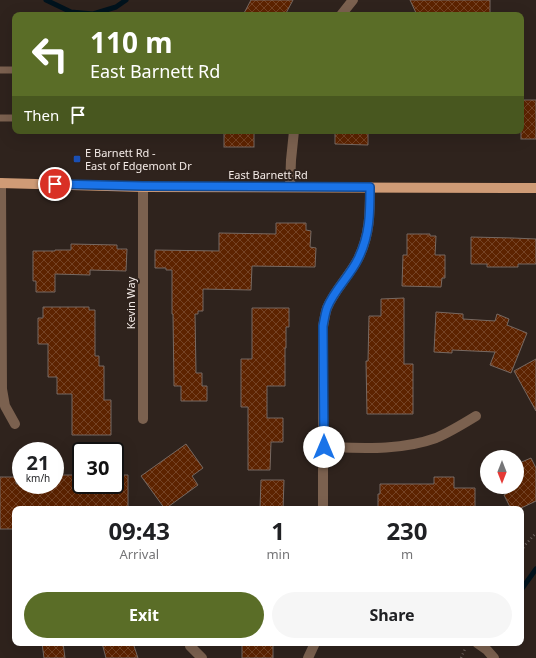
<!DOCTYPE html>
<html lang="en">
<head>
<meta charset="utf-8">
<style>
	:root { --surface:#fff; --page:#f6f6f6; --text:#202124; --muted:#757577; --accent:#5a6d27 }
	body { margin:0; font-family:"Noto Sans",sans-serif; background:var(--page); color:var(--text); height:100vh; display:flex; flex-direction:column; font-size:15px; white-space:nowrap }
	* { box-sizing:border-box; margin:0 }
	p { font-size:13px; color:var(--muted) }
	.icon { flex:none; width:22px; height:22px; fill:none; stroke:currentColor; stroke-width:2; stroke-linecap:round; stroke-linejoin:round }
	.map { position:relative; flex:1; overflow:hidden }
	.panel { position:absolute; left:12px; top:506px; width:512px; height:140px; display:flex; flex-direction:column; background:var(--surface); border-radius:8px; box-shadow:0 4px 16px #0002 }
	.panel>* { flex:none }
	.banner { position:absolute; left:12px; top:12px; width:512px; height:122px; border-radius:8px; box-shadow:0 4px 16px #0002; background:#5a6d27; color:#fff; overflow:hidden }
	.needle { width:26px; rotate:180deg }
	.buttons { position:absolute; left:480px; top:450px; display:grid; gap:8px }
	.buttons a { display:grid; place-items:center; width:44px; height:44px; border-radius:50%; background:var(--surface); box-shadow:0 4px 16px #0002; font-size:20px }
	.speed { position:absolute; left:12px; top:442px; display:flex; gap:8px; font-size:20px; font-weight:700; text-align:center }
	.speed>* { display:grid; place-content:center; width:52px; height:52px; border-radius:50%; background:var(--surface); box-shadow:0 4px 16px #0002; line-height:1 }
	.speed small { font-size:10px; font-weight:400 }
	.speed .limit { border:2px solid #111; border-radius:6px; background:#fff; color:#111 }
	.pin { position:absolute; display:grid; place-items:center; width:34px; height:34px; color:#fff; margin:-17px; border:2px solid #fff; border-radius:50%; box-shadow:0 1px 4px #0007 }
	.me { position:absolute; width:44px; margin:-22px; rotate:0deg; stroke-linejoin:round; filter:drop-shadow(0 0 3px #0008) }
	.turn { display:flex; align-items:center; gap:14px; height:84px; padding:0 12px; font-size:18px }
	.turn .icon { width:52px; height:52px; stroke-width:2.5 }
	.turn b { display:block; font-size:28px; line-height:34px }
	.then { display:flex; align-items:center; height:38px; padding:0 12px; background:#0003; gap:8px; font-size:15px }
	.eta { display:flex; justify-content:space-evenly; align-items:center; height:68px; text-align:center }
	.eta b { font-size:24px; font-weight:700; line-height:28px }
	.cta { display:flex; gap:8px; margin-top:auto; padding:8px 12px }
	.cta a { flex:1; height:46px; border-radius:24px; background:var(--accent); color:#fff; font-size:16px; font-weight:700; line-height:46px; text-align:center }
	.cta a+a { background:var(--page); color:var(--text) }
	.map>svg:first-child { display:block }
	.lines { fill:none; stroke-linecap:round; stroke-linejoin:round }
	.stream { stroke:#00131d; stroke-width:5 }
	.building { fill:url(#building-cross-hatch); stroke:#776962 }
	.path { stroke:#6e635e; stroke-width:2.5; stroke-dasharray:1 3; stroke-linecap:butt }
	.service { stroke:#7b614f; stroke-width:7 }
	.minor { stroke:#7b614f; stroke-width:10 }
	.primary { stroke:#cf9b76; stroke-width:10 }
	.route-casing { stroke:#114b97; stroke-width:10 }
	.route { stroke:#1a73e8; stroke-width:7 }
	.transit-dot { fill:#1a4fb4; stroke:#2f231d; stroke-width:1.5 }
	.labels { text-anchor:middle; stroke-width:4; stroke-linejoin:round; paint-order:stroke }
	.poi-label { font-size:11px; fill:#f3eae6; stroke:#2f231d; text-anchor:start }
	.street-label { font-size:11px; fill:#f3eae6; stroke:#2f231d }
</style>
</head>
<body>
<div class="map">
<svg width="536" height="658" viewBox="0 0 536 658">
	<defs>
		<pattern id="building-cross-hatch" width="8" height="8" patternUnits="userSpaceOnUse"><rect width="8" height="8" fill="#5d2300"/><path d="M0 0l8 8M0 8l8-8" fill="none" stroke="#754325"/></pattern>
	</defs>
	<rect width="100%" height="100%" fill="#2f231d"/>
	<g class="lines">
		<!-- stream -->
		<g class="stream">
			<path d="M46 0 71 12 93 14 116 7 126 0"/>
			<path d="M521 590 536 569"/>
		</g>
	</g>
	<!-- building -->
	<g class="building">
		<path d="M251 0H293L285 15H243Z"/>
		<path d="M410 0H490V15H417Z"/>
		<rect x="521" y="100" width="15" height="39"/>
		<rect x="224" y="131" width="30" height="16"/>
		<path d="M335 131H368V145L335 144Z"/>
		<path d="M276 223H306V230L311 231 310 247 316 248 315 267 252 266 251 290 203 289V311H198V314H195L196 373H202V386H207V401H181V386H174L173 314H172V270H166V268H155V250L219 251V233L276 234Z"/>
		<path d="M407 234H430V236H436L435 255H445V278H442L441 287 402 286 403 255H407Z"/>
		<path d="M471 237 513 238 536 239V264H518V267H487V264H471Z"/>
		<path d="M71 244 117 245V249H127L126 271 90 270V275L55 274V292H36V281H33V251H55V250H71Z"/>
		<path d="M404 298V364H413V414H367L366 361H368L369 316H381V299Z"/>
		<path d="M43 307H89V310H95V356H99V366H104V400H111V435H72V394H57V377H48V344H38V318H43Z"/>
		<path d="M252 308H289V327H286V348H285V386H267V418H283V442H271L270 470H248V407H241V359H252Z"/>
		<path d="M436 312 463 314V319L495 321 497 314 509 319 507 325 527 333 511 373 490 365 495 352 452 350V353L434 352Z"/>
		<path d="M536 359V411L514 371Z"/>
		<path d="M186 444 203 468 192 476 198 485 165 509 141 476Z"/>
		<path d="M531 458 536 468V501L519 509H511L504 495 517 488V464Z"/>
		<path d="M55 475H81V485H115V475H128V509H15V529H0V477H16V484H21V485H55Z"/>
		<path d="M434 477H454V488H475V509H378V494H380V484H434Z"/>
		<path d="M261 480H284L283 509H260Z"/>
		<path d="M42 643H63L65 658H44Z"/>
		<path d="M102 643H133L138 658H106Z"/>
		<rect x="242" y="643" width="31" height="15"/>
	</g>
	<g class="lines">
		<!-- path -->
		<g class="path">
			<path d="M521 551 526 544 536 533"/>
			<path d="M461 658 465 649"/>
		</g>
		<!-- service -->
		<g class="service">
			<path d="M0 70H15"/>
			<path d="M0 118H15"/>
		</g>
		<!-- minor -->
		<g class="minor">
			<path d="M341 15 353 0"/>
			<path d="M1 183 2 389 5 406 15 424"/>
			<path d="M143 187V419"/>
			<path d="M290 187 291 160 294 131"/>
			<path d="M323 447C360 448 400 451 436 438 450 432 463 424 476 416"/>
			<path d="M323 509V327C324 321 325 314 327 308 334 291 349 276 358 259 370 235 370 213 370 187"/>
			<path d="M477 643 487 650 494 658"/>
			<path d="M190 646 202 658"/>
			<path d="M308 658 315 643"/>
		</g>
		<!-- primary -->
		<path class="primary" d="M0 183 143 187 536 188"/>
	</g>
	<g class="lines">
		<defs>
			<path id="route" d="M55 184 143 186 370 187C370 213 370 235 358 259 350 276 334 290 327 308 325 314 324 321 323 326L324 447"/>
		</defs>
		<!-- route casing -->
		<use href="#route" class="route-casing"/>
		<!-- route -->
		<use href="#route" class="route"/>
	</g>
	<!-- markers -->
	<rect class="transit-dot" x="73" y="155" width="8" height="8" rx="2"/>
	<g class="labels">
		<!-- poi labels -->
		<g class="poi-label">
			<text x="85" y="157">E Barnett Rd -<tspan x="85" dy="13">East of Edgemont Dr</tspan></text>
		</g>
		<!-- street labels -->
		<g class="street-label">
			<text x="268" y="179">East Barnett Rd</text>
			<text transform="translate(131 303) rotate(-90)" y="4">Kevin Way</text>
		</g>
	</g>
</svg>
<div class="buttons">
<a><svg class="needle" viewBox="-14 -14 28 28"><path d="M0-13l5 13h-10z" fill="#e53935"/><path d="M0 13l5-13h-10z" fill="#757577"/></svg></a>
</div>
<div class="speed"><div>21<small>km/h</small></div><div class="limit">30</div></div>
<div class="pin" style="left:55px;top:184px;background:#d93025"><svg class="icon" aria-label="arrive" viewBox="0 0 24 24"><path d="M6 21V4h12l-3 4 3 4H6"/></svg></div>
<svg class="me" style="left:324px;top:447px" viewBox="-20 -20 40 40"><circle r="19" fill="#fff"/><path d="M0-13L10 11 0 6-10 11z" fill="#1a73e8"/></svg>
<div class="banner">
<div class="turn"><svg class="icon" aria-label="left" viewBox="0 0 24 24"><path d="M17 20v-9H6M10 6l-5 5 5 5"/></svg><div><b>110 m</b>East Barnett Rd</div></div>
<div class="then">Then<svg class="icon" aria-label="arrive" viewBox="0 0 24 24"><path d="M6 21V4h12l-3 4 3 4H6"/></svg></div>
</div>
<section class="panel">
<div class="eta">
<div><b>09:43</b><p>Arrival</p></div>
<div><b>1</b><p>min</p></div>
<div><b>230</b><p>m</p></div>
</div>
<div class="cta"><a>Exit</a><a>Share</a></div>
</section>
</div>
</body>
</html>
